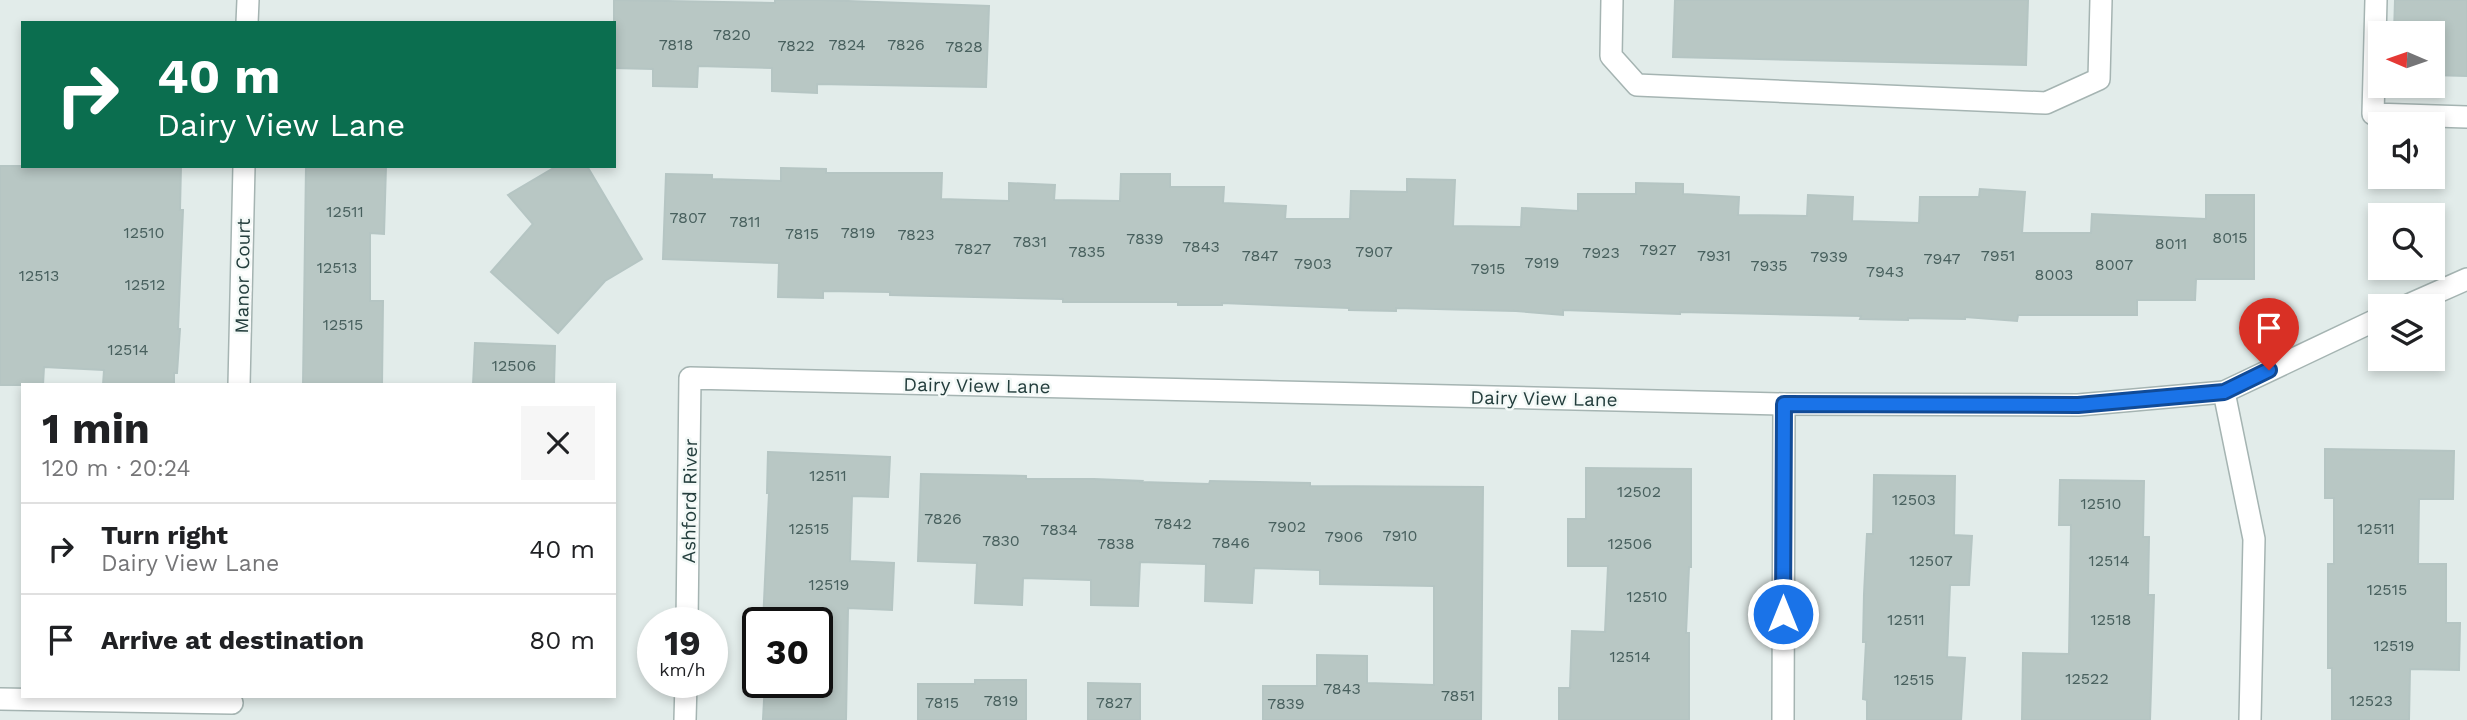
<!DOCTYPE html>
<html lang="en">
<head>
<meta charset="utf-8">
<style>
	:root { --surface:#fff; --page:#f6f6f6; --text:#202124; --muted:#757577; --line:#e0e0e0 }
	body { margin:0; font-family:"Work Sans",sans-serif; background:var(--page); color:var(--text); height:100vh; display:flex; flex-direction:column; font-size:26px; white-space:nowrap }
	* { box-sizing:border-box; margin:0 }
	p { font-size:23px; color:var(--muted) }
	.icon { flex:none; width:38px; height:38px; fill:none; stroke:currentColor; stroke-width:2; stroke-linecap:round; stroke-linejoin:round }
	.map { position:relative; flex:1; overflow:hidden }
	.panel { position:absolute; left:21px; top:383px; width:595px; height:315px; display:flex; flex-direction:column; background:var(--surface); border-radius:0px; box-shadow:0 4px 10px #0003 }
	.panel>* { flex:none }
	.banner { position:absolute; left:21px; top:21px; width:595px; height:147px; border-radius:0px; box-shadow:0 4px 10px #0003; background:#0b6e4f; color:#fff; overflow:hidden }
	.needle { width:46px; rotate:272deg }
	.buttons { position:absolute; left:2368px; top:21px; display:grid; gap:14px }
	.buttons a { display:grid; place-items:center; width:77px; height:77px; border-radius:0px; background:var(--surface); box-shadow:0 4px 10px #0003; font-size:35px }
	.speed { position:absolute; left:637px; top:607px; display:flex; gap:14px; font-size:35px; font-weight:700; text-align:center }
	.speed>* { display:grid; place-content:center; width:91px; height:91px; border-radius:50%; background:var(--surface); box-shadow:0 4px 10px #0003; line-height:1 }
	.speed small { font-size:18px; font-weight:400 }
	.speed .limit { border:4px solid #111; border-radius:10px; background:#fff; color:#111 }
	.pin { position:absolute; display:grid; place-items:center; width:60px; height:60px; color:#fff; margin:-72px -30px; border-radius:50% 50% 50% 0; rotate:-45deg; box-shadow:0 0 7px #0007 }
	.pin .icon { rotate:45deg }
	.me { position:absolute; width:77px; margin:-38px; rotate:0deg; stroke-linejoin:round; filter:drop-shadow(0 0 5px #0008) }
	.turn { display:flex; align-items:center; gap:24px; height:147px; padding:0 21px; font-size:32px }
	.turn .icon { width:91px; height:91px; stroke-width:2.5 }
	.turn b { display:block; font-size:49px; line-height:60px }
	.round { display:grid; place-items:center; flex:none; width:74px; height:74px; border-radius:0px; background:var(--page) }
	.overview { display:flex; align-items:center; justify-content:space-between; height:119px; padding:0 21px }
	h1 { font-size:42px; font-weight:700; line-height:52px }
	ul { padding:0; list-style:none }
	li { display:flex; align-items:center; gap:21px; height:91px; padding:0 21px; border-top:2px solid var(--line) }
	li div { flex:1 }
	li b { display:block; font-size:26px }
	li em { font-style:normal }
	.map>svg:first-child { display:block }
	.building { fill:#b8c7c4; stroke:#b5c5c3; stroke-width:2 }
	.lines { fill:none; stroke-linecap:round; stroke-linejoin:round }
	.minor-casing { stroke:#a5b4b2; stroke-width:24 }
	.minor { stroke:#fff; stroke-width:21 }
	.route-casing { stroke:#114b97; stroke-width:18 }
	.route { stroke:#1a73e8; stroke-width:12 }
	.labels { text-anchor:middle; stroke-width:5; stroke-linejoin:round; paint-order:stroke }
	.number-label { font-size:16px; fill:#48605e }
	.street-label { font-size:19px; fill:#233d3c; stroke:#f3f9f7 }
</style>
</head>
<body>
<div class="map">
<svg width="2467" height="720" viewBox="0 0 2467 720">
	<rect width="100%" height="100%" fill="#e2ecea"/>
	<!-- building -->
	<g class="building">
		<path d="M614 0 775 3V0H820L989 6 986 87 817 84V93L772 91V68L698 66 697 87 653 86V69L614 68Z"/>
		<path d="M1675 0H2028L2026 65 1673 57Z"/>
		<path d="M2395 0H2467V76L2432 75V33H2394Z"/>
		<path d="M0 166H181L180 210H183L178 329H180L177 373H174V385H103L104 370 44 367 43 385H0Z"/>
		<path d="M306 166H386L384 234 370 233V301H383L382 385H303Z"/>
		<path d="M557 166H587L642 259 605 281 558 333 491 272 533 224 508 195Z"/>
		<path d="M781 168 826 169V173H942L941 199 1009 201V183L1055 185 1054 200 1120 201 1121 174H1170V187H1224L1223 203 1286 206 1285 219H1350L1351 191 1407 192V179L1455 180 1453 226 1521 227 1522 208 1578 211V194H1636V183L1683 184V194L1739 197 1738 215 1807 216 1808 195 1853 197 1852 221 1919 223 1920 197H1979L1980 189 2025 192 2022 233H2091L2092 214 2206 219V195H2254V279H2196L2195 300H2137V315H2018L2017 321 1965 317V319L1908 318V320L1860 319 1861 316 1680 312V314L1563 310V315L1516 311 1396 308V311L1349 310V308L1222 303V305H1178V302H1063V299L890 295V292L823 291V298L778 297 779 263 663 259 666 174 712 175V179L781 181Z"/>
		<path d="M475 343 555 346 554 385H473Z"/>
		<path d="M2325 449 2454 451 2453 499H2419L2418 564H2446V623H2460L2459 670 2410 669 2409 720H2332V668H2328V564H2334V498H2325Z"/>
		<path d="M768 452 890 457 888 497 852 496 850 561 894 563 892 610 848 608 846 720 763 719 765 682H817V623H763L769 493H767Z"/>
		<path d="M1586 468 1691 469V567H1689L1686 633H1689V720H1559V688H1570L1572 631 1605 632 1608 566H1568V519H1586Z"/>
		<path d="M921 474 1026 476V479H1094L1142 481 1141 482 1209 484 1210 481 1310 483V486L1483 487 1481 720H1263V686H1317V655L1367 656V683L1434 685V586L1320 584V570L1254 568 1252 603 1205 601 1206 564 1140 562 1138 606 1091 605V580L1023 578 1022 605 975 603 977 563 918 561Z"/>
		<path d="M1874 475 1955 476 1954 535 1972 536 1969 585H1950L1947 657 1965 658 1961 720H1867V700L1863 699 1866 642H1863L1864 594 1867 534H1873Z"/>
		<path d="M2060 480 2144 481 2143 537H2149L2148 595H2154L2150 720H2022L2023 653 2069 654 2071 525H2059Z"/>
		<path d="M975 680H1026V720H918V684H975Z"/>
		<path d="M1088 683 1140 684V720H1088Z"/>
	</g>
	<g class="lines">
		<defs>
			<g id="minor">
				<path d="M1612 0 1611 56 1637 85 2046 103 2099 79 2101 0"/>
				<path d="M2376 0 2373 114 2467 117"/>
				<path d="M247 23 248 0"/>
				<path d="M2406 306 2467 279"/>
				<path d="M239 385 244 166"/>
				<path d="M2224 392 2254 539 2250 720"/>
				<path d="M687 623 690 378 1784 404 2078 405 2224 392 2380 318"/>
				<path d="M0 699 232 703"/>
				<path d="M685 720 686 682"/>
				<path d="M1783 720 1784 404"/>
			</g>
		</defs>
		<!-- minor casing -->
		<use href="#minor" class="minor-casing"/>
		<!-- minor -->
		<use href="#minor" class="minor"/>
	</g>
	<g class="lines">
		<defs>
			<path id="route" d="M1783 614 1784 404 2078 405 2224 392 2269 370"/>
		</defs>
		<!-- route casing -->
		<use href="#route" class="route-casing"/>
		<!-- route -->
		<use href="#route" class="route"/>
	</g>
	<g class="labels">
		<!-- number labels -->
		<g class="number-label">
			<text x="732" y="40">7820</text>
			<text x="676" y="50">7818</text>
			<text x="847" y="50">7824</text>
			<text x="906" y="50">7826</text>
			<text x="796" y="51">7822</text>
			<text x="964" y="52">7828</text>
			<text x="345" y="217">12511</text>
			<text x="688" y="223">7807</text>
			<text x="745" y="227">7811</text>
			<text x="144" y="238">12510</text>
			<text x="858" y="238">7819</text>
			<text x="802" y="239">7815</text>
			<text x="916" y="240">7823</text>
			<text x="2230" y="243">8015</text>
			<text x="1145" y="244">7839</text>
			<text x="1030" y="247">7831</text>
			<text x="2171" y="249">8011</text>
			<text x="1201" y="252">7843</text>
			<text x="973" y="254">7827</text>
			<text x="1658" y="255">7927</text>
			<text x="1087" y="257">7835</text>
			<text x="1374" y="257">7907</text>
			<text x="1601" y="258">7923</text>
			<text x="1260" y="261">7847</text>
			<text x="1714" y="261">7931</text>
			<text x="1998" y="261">7951</text>
			<text x="1829" y="262">7939</text>
			<text x="1942" y="264">7947</text>
			<text x="1542" y="268">7919</text>
			<text x="1313" y="269">7903</text>
			<text x="2114" y="270">8007</text>
			<text x="1769" y="271">7935</text>
			<text x="337" y="273">12513</text>
			<text x="1488" y="274">7915</text>
			<text x="1885" y="277">7943</text>
			<text x="2054" y="280">8003</text>
			<text x="39" y="281">12513</text>
			<text x="145" y="290">12512</text>
			<text x="343" y="330">12515</text>
			<text x="128" y="355">12514</text>
			<text x="514" y="371">12506</text>
			<text x="828" y="481">12511</text>
			<text x="1639" y="497">12502</text>
			<text x="1914" y="505">12503</text>
			<text x="2101" y="509">12510</text>
			<text x="943" y="524">7826</text>
			<text x="1173" y="529">7842</text>
			<text x="1287" y="532">7902</text>
			<text x="809" y="534">12515</text>
			<text x="2376" y="534">12511</text>
			<text x="1059" y="535">7834</text>
			<text x="1400" y="541">7910</text>
			<text x="1344" y="542">7906</text>
			<text x="1001" y="546">7830</text>
			<text x="1231" y="548">7846</text>
			<text x="1116" y="549">7838</text>
			<text x="1630" y="549">12506</text>
			<text x="1931" y="566">12507</text>
			<text x="2109" y="566">12514</text>
			<text x="829" y="590">12519</text>
			<text x="2387" y="595">12515</text>
			<text x="1647" y="602">12510</text>
			<text x="1906" y="625">12511</text>
			<text x="2111" y="625">12518</text>
			<text x="2394" y="651">12519</text>
			<text x="1630" y="662">12514</text>
			<text x="2087" y="684">12522</text>
			<text x="1914" y="685">12515</text>
			<text x="1342" y="694">7843</text>
			<text x="1458" y="701">7851</text>
			<text x="1001" y="706">7819</text>
			<text x="2371" y="706">12523</text>
			<text x="942" y="708">7815</text>
			<text x="1114" y="708">7827</text>
			<text x="1286" y="709">7839</text>
		</g>
		<!-- street labels -->
		<g class="street-label">
			<text transform="translate(242 276) rotate(-89)" y="7">Manor Court</text>
			<text transform="translate(977 385) rotate(1)" y="7">Dairy View Lane</text>
			<text transform="translate(1544 398) rotate(1)" y="7">Dairy View Lane</text>
			<text transform="translate(689 501) rotate(-89)" y="7">Ashford River</text>
		</g>
	</g>
</svg>
<div class="buttons">
<a><svg class="needle" viewBox="-14 -14 28 28"><path d="M0-13l5 13h-10z" fill="#e53935"/><path d="M0 13l5-13h-10z" fill="#757577"/></svg></a>
<a><svg class="icon" aria-label="sound" viewBox="0 0 24 24"><path d="M4 9h4l5-4v14l-5-4H4zM17 9q2 3 0 6"/></svg></a>
<a><svg class="icon" aria-label="search" viewBox="0 0 24 24"><circle cx="10" cy="10" r="6"/><path d="M15 15l6 6"/></svg></a>
<a><svg class="icon" aria-label="layers" viewBox="0 0 24 24"><path d="M12 4l9 5-9 5-9-5zM3 14l9 5 9-5"/></svg></a>
</div>
<div class="speed"><div>19<small>km/h</small></div><div class="limit">30</div></div>
<div class="pin" style="left:2269px;top:370px;background:#d93025"><svg class="icon" aria-label="arrive" viewBox="0 0 24 24"><path d="M6 21V4h12l-3 4 3 4H6"/></svg></div>
<svg class="me" style="left:1783px;top:614px" viewBox="-20 -20 40 40"><circle r="17" fill="#1a73e8" stroke="#fff" stroke-width="3"/><path d="M0-11L8 9 0 5-8 9z" fill="#fff"/></svg>
<div class="banner">
<div class="turn"><svg class="icon" aria-label="right" viewBox="0 0 24 24"><path d="M7 20v-9h11M14 6l5 5-5 5"/></svg><div><b>40 m</b>Dairy View Lane</div></div>
</div>
<section class="panel">
<div class="overview"><div><h1>1 min</h1><p>120 m · 20:24</p></div><a class="round"><svg class="icon" aria-label="close" viewBox="0 0 24 24"><path d="M6 6l12 12M18 6L6 18"/></svg></a></div>
<ul>
<li><svg class="icon" aria-label="right" viewBox="0 0 24 24"><path d="M7 20v-9h11M14 6l5 5-5 5"/></svg><div><b>Turn right</b><p>Dairy View Lane</p></div><em>40 m</em></li>
<li><svg class="icon" aria-label="arrive" viewBox="0 0 24 24"><path d="M6 21V4h12l-3 4 3 4H6"/></svg><div><b>Arrive at destination</b></div><em>80 m</em></li>
</ul>
</section>
</div>
</body>
</html>
